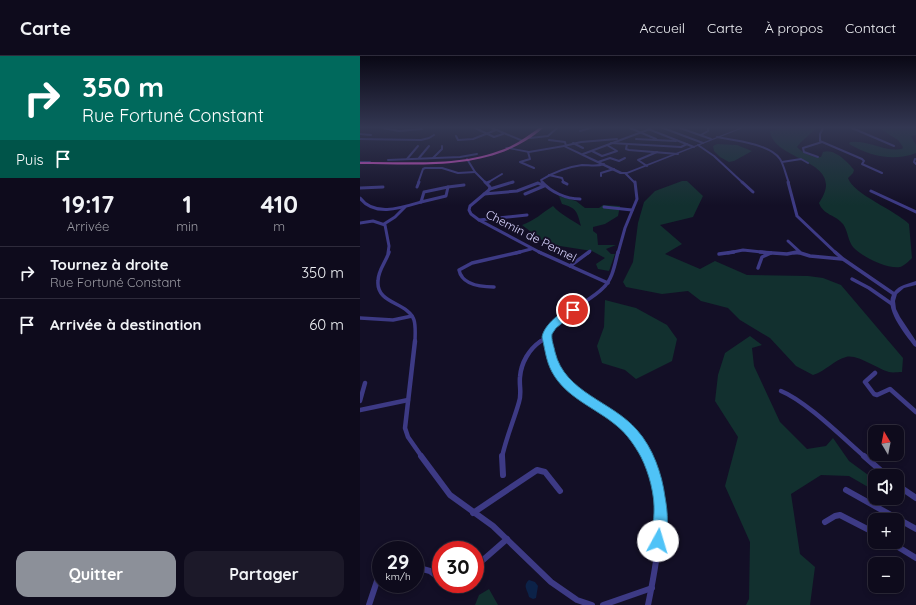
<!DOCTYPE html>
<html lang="fr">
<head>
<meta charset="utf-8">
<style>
	:root { --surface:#0e0b1c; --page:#1c1929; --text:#f1f3f6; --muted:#9b9ba3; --line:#2e2b3b; --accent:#8c9099 }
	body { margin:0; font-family:Quicksand,sans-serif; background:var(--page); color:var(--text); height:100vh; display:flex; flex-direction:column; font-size:15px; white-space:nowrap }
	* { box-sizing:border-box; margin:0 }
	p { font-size:13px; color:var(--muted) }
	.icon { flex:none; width:22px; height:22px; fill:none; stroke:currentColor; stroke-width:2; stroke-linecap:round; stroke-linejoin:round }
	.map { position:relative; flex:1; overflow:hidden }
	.panel { display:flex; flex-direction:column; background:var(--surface); width:360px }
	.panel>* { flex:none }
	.hud { background:#00695c; color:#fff; overflow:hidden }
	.needle { width:26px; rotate:350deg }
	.buttons { position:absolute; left:508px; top:369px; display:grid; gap:8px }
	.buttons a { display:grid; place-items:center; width:36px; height:36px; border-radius:8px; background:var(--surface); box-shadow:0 2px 6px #0003,0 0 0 1px var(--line); font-size:20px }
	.speed { position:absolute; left:12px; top:485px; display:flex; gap:8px; font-size:20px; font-weight:700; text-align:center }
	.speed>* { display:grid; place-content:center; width:52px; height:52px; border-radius:50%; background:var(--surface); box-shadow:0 2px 6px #0003,0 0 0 1px var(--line); line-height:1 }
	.speed small { font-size:10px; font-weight:400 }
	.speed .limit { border:6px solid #d22; background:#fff; color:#111 }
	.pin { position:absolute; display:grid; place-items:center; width:34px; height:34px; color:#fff; margin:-17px; border:2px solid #fff; border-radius:50%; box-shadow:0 1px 4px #0007 }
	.me { position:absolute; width:44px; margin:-22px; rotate:6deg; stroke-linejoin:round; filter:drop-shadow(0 0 3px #0008) }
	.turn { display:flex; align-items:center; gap:14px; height:84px; padding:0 16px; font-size:18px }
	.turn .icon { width:52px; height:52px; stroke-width:2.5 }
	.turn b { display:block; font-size:28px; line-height:34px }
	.then { display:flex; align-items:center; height:38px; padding:0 16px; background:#0003; gap:8px; font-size:15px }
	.eta { display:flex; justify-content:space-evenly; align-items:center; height:68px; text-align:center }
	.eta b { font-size:24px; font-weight:800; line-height:28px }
	.button { display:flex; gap:8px; margin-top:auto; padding:8px 16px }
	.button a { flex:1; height:46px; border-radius:12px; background:var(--accent); color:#fff; font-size:16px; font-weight:800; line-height:46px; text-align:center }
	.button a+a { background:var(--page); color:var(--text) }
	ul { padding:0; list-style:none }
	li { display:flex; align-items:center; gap:12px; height:52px; padding:0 16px; border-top:1px solid var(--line) }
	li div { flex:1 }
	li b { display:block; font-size:15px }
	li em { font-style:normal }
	header { display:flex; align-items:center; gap:24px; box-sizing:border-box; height:56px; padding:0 20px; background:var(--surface); border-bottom:1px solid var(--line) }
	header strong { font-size:19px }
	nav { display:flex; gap:22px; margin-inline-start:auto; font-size:14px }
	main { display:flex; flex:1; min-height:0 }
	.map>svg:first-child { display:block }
	.green { fill:#12302f }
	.water { fill:#0c2248 }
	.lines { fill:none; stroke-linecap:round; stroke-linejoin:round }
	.minor-far4 { stroke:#3d3a85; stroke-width:2 }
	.minor-far3 { stroke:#3d3a85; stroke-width:3 }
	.minor-far2 { stroke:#3d3a85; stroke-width:3.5 }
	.minor-far1 { stroke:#3d3a85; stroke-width:4.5 }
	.minor { stroke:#3d3a85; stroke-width:6 }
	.tertiary { fill:#3d3a85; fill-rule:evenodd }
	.trunk { fill:#e055d1; fill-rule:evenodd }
	.route { fill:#4fc3f7; stroke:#337fa1 }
	.labels { text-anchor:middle; stroke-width:4; stroke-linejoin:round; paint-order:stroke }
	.far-street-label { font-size:12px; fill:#d9d4ff; stroke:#130f26 }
</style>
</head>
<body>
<header>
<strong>Carte</strong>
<nav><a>Accueil</a><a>Carte</a><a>À propos</a><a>Contact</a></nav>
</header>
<main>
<section class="panel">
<div class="hud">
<div class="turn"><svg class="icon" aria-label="right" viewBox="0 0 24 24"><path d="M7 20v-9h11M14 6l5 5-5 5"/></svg><div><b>350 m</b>Rue Fortuné Constant</div></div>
<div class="then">Puis<svg class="icon" aria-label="arrive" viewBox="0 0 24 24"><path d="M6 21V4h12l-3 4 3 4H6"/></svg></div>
</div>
<div class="eta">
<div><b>19:17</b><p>Arrivée</p></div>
<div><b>1</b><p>min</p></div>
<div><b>410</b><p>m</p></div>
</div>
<ul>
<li><svg class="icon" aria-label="right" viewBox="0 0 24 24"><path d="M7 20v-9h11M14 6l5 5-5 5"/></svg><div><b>Tournez à droite</b><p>Rue Fortuné Constant</p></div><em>350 m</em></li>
<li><svg class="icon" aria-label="arrive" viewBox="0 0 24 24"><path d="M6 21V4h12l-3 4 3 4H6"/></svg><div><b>Arrivée à destination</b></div><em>60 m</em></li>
</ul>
<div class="button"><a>Quitter</a><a>Partager</a></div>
</section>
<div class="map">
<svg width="556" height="549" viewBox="0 0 556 549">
	<rect width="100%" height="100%" fill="#130f26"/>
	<!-- green -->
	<g class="green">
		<path d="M420 72H456C450 79 442 84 437 91 443 97 452 102 461 101L463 96C474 92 488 106 494 114L493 117 488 122C493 138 535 154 549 168L552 202C549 205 544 210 540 211 527 213 502 201 493 191 488 185 488 175 483 168 476 159 463 159 459 147 489 103 413 106 410 75Z"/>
		<path d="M519 72H556V79L551 80 556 89V97C533 106 510 100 489 88L490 86C510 84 523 96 542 93L543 91 538 84Z"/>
		<path d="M357 88 377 89 392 95 374 105 369 106 360 101 354 95 353 90Z"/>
		<path d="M322 125H327L343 140 333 161 300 169 322 188 305 198 340 213 355 205 387 219 448 220 463 222 481 229 543 302 542 316C538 316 533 317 529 316 517 313 498 298 486 301 474 304 466 315 453 319L436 310 410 282 380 264 368 252 341 245 328 235 302 238 266 231 263 226 273 206 278 167 284 146 295 135Z"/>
		<path d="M199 140 216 145 225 152H239L243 149 260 150 258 160 245 168 233 171V175L237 178 238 189H256L246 193 251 198H255L249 215 238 213 236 208 245 202 232 195 187 188 162 169C174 165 182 157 193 150 200 158 212 164 221 170 217 156 217 152 202 148Z"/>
		<path d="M245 244 276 252 307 269 317 283 312 305 276 323 265 314 242 307 237 290 244 271Z"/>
		<path d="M390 280 402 289 392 292 394 310 420 366 447 393 466 390 473 382 489 405 515 424V435L489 420 461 419 431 438 440 498 455 511 450 549H386L389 543 390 486 365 430 378 381 355 345 358 319 365 297Z"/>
		<path d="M129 533 138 549H115L119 539Z"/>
	</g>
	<!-- water -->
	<path class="water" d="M169 524 175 526 178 530 176 542 173 543 169 541C168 534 162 530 169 524Z"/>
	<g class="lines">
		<!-- minor-far4 -->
		<g class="minor-far4">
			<path d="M23 72 39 75 62 73"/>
			<path d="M115 72 134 81 143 78"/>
			<path d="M132 72 163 85"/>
			<path d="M270 72 296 83"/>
			<path d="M303 72 343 87"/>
			<path d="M320 72 351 83"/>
			<path d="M463 72 460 78V85L502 103 504 105 502 108 522 117"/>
			<path d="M492 72 534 90"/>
			<path d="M288 73 334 91"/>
			<path d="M220 75 230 72"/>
			<path d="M0 78 11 79"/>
			<path d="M341 79 348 75V72"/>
			<path d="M96 80 98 84 113 83 136 74"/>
			<path d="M357 81C374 84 410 88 420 103 424 109 426 120 429 127"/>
			<path d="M170 82 188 80 197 72"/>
			<path d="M0 83 61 84 69 82 74 79"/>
			<path d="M276 83 316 85"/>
			<path d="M189 84 205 86 206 90"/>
			<path d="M213 87 223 92"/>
			<path d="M251 87 321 91 327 88"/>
			<path d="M267 88 266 93 269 94 318 98"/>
			<path d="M338 89 354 100 383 127"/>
			<path d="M204 90 221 86 257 83"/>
			<path d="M232 95 242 100 257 95 247 89"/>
			<path d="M168 96 170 103 160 106 174 112"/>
			<path d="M223 98 290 73"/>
			<path d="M458 101 444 96 443 92 462 86"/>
			<path d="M59 102 69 90"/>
			<path d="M73 102 82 93V90"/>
			<path d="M47 103 58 90"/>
			<path d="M107 103 115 116 126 127"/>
			<path d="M555 103 554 106 556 108"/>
			<path d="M28 104 100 101 117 98"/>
			<path d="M0 106H10"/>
			<path d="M238 106 250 102 259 105 265 102"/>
			<path d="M422 106 441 103 448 107"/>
			<path d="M287 110 278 104 297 96"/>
			<path d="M265 117 275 127"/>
			<path d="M189 119 202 122 204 127"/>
			<path d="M241 120V117L254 113"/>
			<path d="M58 127 63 113 65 112H82L98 117 115 116"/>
			<path d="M127 127 142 118"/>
			<path d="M151 127 153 126"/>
			<path d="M183 127 181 124C194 116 207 111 222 109 230 109 237 111 244 108"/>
		</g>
		<!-- minor-far3 -->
		<g class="minor-far3">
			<path d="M125 126 130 131 129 134 110 150 109 154 111 158 119 164 181 197"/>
			<path d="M182 126C191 136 206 143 220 143"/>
			<path d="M203 126 207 128"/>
			<path d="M382 126 393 136"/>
			<path d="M428 126 437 160 476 197"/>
			<path d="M127 127 129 126"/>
			<path d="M57 131 59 126"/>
			<path d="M88 131 104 129"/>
			<path d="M88 131 86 140 61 146 64 136Z"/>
			<path d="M0 132 23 131"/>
			<path d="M130 133 153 126"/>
			<path d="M511 135 556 156"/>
			<path d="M124 138 157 135 178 127 184 130 165 138"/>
			<path d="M0 142C14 161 41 152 61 146"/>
			<path d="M244 151 272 154"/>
			<path d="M119 164 167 159"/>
			<path d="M0 167 13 165 25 169 29 190 28 197"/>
			<path d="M24 168 35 161 45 151"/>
			<path d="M428 185 440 196"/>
			<path d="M156 197 171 193"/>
			<path d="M228 197 230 195"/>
			<path d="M258 197 265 172 277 143 275 126"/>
			<path d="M368 197 383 194 411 197"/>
			<path d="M434 197H439"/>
		</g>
		<!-- minor-far2 -->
		<g class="minor-far2">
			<path d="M29 196C26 206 18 214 18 225 16 248 48 246 54 264 56 271 55 279 55 286"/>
			<path d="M179 196 248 227"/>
			<path d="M400 196 427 198 437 196 450 200 482 203"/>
			<path d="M475 196 483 203 534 238"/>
			<path d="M359 198 374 196"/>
			<path d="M210 210 229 196"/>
			<path d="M398 212 402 201 411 197"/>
			<path d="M492 223 509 232 532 248"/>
			<path d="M134 231C121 231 102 229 99 214L112 207 160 196"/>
			<path d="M0 262 33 264 52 260"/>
			<path d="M179 286 187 281"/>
			<path d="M188 286C187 262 228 248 243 232 253 223 255 207 258 196"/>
		</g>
		<!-- minor-far1 -->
		<g class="minor-far1">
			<path d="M55 285 45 372 48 381 62 401"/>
			<path d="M188 285C192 329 233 341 262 366 272 376 280 389 287 401"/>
			<path d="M515 317 505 326 514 338 517 339 530 333 556 356"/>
			<path d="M421 335C446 345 484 383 505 401"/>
			<path d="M0 345 5 327"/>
			<path d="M0 354 48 344"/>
			<path d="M142 401C146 382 154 364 159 346 162 338 159 329 160 321 161 307 169 293 181 285"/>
		</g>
		<!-- minor -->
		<g class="minor">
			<path d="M61 400 90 439 133 470 191 526 217 544 232 549"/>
			<path d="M142 400 143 419"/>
			<path d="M286 400C309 448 298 500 288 549"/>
			<path d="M504 400 527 420"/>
			<path d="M537 429 556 442"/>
			<path d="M486 434 556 473"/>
			<path d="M113 457 177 414 185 416 200 435"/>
			<path d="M465 466 475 460 480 459 515 477"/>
			<path d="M530 486 556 502"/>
			<path d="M55 511 70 515 81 523"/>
			<path d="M115 511 147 483"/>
			<path d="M9 549 18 522 21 520"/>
			<path d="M243 549 292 532"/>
		</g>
		<!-- tertiary -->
		<g class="tertiary">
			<path d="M380 72H383L267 118H260L204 91 169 97 145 92 146 91 169 95 204 89 262 116H267Z"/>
			<path d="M556 225V229L544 232 537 238 535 245 536 253 540 261 556 285V291L554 290C546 279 521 250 534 236 539 229 548 228 556 225Z"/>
		</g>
		<!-- trunk -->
		<path class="trunk" d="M179 72H183C133 116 61 108 0 108V106C50 105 104 112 151 90 161 85 170 78 179 72Z"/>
	</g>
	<!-- sky -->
	<linearGradient id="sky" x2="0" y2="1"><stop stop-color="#0a0815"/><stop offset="0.48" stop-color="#333752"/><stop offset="1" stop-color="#333752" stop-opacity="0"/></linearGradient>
	<rect width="556" height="149" fill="url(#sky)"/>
	<!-- route -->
	<path class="route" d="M213 251 216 252 217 254 216 256 196 272 192 278C191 284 194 290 195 296 205 337 252 345 277 374 293 392 302 418 305 441 308 457 309 475 303 490L298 492 293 490C289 480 294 468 294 457 295 439 289 417 281 401 275 390 267 378 257 370 236 352 206 342 192 316 186 305 185 293 182 281 184 269 201 255 213 251Z"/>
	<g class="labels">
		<!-- far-street labels -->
		<g class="far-street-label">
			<text transform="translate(171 180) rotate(27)" y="4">Chemin de Pennel</text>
		</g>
	</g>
</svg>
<div class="buttons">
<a><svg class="needle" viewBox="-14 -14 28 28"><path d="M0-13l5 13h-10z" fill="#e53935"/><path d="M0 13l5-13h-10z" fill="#9b9ba3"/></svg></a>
<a><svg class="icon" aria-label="sound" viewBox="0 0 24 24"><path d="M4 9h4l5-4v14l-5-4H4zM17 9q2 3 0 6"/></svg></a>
<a>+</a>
<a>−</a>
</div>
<div class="speed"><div>29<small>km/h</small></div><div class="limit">30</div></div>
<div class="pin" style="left:213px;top:254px;background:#d93025"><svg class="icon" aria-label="arrive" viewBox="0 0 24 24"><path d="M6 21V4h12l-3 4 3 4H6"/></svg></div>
<svg class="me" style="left:298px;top:485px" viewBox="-20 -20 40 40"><circle r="19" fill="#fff"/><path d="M0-13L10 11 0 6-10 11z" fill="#4fc3f7"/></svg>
</div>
</main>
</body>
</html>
